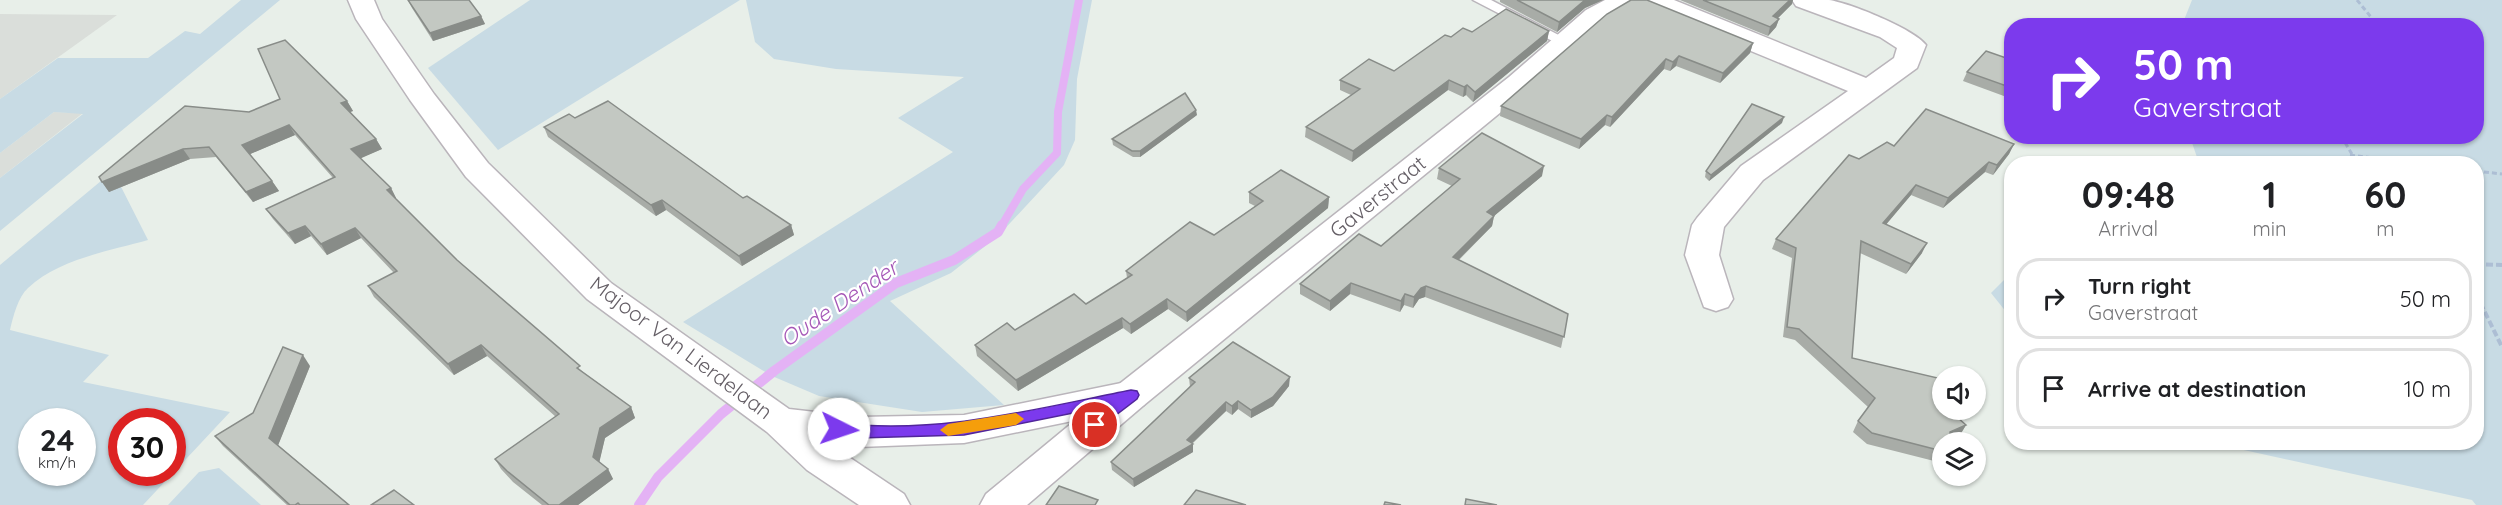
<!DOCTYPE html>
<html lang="en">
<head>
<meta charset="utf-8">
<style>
	:root { --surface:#fff; --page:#f6f6f6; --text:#202124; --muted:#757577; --line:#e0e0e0 }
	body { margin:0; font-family:Quicksand,sans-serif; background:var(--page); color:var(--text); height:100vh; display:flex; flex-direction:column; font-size:22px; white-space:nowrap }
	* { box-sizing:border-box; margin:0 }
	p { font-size:20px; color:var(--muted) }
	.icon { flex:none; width:33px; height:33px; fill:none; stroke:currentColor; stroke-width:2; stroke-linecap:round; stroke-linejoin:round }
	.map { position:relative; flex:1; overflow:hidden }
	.side { position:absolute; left:2004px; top:156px; width:480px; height:294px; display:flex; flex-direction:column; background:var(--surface); border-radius:24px; box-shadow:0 2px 4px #0004 }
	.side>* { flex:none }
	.top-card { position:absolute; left:2004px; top:18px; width:480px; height:126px; border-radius:24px; box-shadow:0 2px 4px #0004; background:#7c3aed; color:#fff; overflow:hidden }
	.tools { position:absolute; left:1932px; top:366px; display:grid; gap:12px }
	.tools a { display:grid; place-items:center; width:54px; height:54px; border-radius:50%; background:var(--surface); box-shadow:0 2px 4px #0004; font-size:30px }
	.speed { position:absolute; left:18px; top:408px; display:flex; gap:12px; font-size:30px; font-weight:700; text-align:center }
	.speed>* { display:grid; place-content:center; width:78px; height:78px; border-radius:50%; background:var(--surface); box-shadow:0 2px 4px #0004; line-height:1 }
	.speed small { font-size:15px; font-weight:400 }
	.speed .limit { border:9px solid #d22; background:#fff; color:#111 }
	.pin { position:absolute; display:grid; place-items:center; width:51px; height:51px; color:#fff; margin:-26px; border:3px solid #fff; border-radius:50%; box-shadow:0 2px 6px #0007 }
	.me { position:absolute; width:66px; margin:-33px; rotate:94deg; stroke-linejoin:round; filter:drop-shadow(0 0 4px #0008) }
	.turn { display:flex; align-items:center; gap:21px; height:126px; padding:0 30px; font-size:27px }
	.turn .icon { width:78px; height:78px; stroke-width:2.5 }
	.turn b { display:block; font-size:42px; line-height:51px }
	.eta { display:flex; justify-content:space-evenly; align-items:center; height:102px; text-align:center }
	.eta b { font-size:36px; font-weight:700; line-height:42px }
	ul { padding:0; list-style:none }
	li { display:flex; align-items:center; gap:18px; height:81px; margin:0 12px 9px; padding:0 18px; border:3px solid var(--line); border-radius:24px }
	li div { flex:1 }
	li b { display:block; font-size:22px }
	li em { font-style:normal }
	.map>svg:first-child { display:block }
	.industrial { fill:#dadeda }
	.green { fill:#c8dbe4; fill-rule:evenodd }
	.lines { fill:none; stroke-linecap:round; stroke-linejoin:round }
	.stream-far1 { stroke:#e4b2f5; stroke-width:8 }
	.stream { stroke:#e4b2f5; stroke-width:10 }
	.service-casing { stroke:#bab5bb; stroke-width:3 }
	.minor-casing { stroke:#bab5bb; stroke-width:3 }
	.tertiary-casing { stroke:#bab5bb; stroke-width:3 }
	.path-far1 { stroke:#adbed4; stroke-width:3; stroke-dasharray:5 3; stroke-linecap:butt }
	.path { stroke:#adbed4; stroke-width:4; stroke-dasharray:7 3; stroke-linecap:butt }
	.service { fill:#fff; fill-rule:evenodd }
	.minor { fill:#fff; fill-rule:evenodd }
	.tertiary { fill:#fff; fill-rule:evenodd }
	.wall { fill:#a8aca7 }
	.shaded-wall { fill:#888c88 }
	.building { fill:#c3c8c2; stroke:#888c88; stroke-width:1.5 }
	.route { fill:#7c3aed; stroke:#51269a; stroke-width:1.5 }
	.slow { fill:#f59e0b }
	.labels { text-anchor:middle; stroke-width:4.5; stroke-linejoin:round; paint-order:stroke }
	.street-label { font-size:21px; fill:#655f66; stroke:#fff }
	.water-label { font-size:22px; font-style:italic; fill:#a557b7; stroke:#fff }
</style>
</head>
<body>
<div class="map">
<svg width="2502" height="505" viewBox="0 0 2502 505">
	<rect width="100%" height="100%" fill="#e8efe9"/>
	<!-- industrial -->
	<g class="industrial">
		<path d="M0 14 117 15 0 99Z"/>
		<path d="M54 112 83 113 0 178V153Z"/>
	</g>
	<!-- green -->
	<g class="green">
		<path d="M241 0H280L0 231V178L83 114 54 112 0 153V99L58 58H148L185 31 200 34Z"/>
		<path d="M530 0H740L498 150 428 68Z"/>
		<path d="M746 0H1092L1077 79 1075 140 1064 165 998 236 951 273 890 301 1004 405 922 412 819 396 772 376 683 322 953 152 898 118 964 77 836 69 774 59 755 42Z"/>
		<path d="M2192 0H2502V505H2476L2472 500 2212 443 2476 442V164L2199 163 2190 137 2476 136V26L2182 25Z"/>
		<path d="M113 171 148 240C109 251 59 259 28 288 18 297 13 317 10 330L109 355 83 382 230 412 143 505H0V265ZM32 422H82V472H32ZM122 422H172V472H122Z"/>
		<path d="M2011 273V318L1991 293Z"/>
		<path d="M219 468 261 505H168L199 472Z"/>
	</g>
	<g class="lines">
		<!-- stream-far1 -->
		<path class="stream-far1" d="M1001 227 1023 189 1057 153 1058 112 1079 0"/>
		<!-- stream -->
		<path class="stream" d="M639 505 658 477 721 414 774 371 896 283 954 260 998 232 1002 225"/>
		<defs>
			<path id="service" d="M1473 0H1491L1574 43 1572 46H1562Z"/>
			<g id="minor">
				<path d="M348 0H374L382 19 434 94 488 163 611 283 789 409 859 417 964 415 1131 381 1144 385 1149 395 1144 405 1131 409 964 443 859 447 828 443 904 494 910 505H859L807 470 767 432 587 299 466 177 410 100 356 19Z"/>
				<path d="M1638 0H1674L1866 78 1894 58 1897 48 1880 37 1796 6 1792 0C1804 0 1818 0 1829 0 1850 3 1914 29 1926 45L1917 68 1763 180 1724 227 1719 255 1733 299 1728 307 1716 311 1704 307 1685 255 1692 225 1697 218 1741 166 1848 91 1642 6Z"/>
			</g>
			<path id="tertiary" d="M1605 0H1637L1633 6 1604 22 1529 89 1144 405 1027 505H980L986 494 1118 385 1509 77 1586 10Z"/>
		</defs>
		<!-- service casing -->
		<use href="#service" class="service-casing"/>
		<!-- minor casing -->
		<use href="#minor" class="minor-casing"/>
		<!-- tertiary casing -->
		<use href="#tertiary" class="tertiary-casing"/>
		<!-- path-far1 -->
		<g class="path-far1">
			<path d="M2357 0 2371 17 2370 26"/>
			<path d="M2341 136 2358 164"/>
			<path d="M2350 155 2418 164"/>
			<path d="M2476 171 2502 174"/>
		</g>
		<!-- path -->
		<g class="path">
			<path d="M2476 264 2502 265"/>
			<path d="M2476 294 2502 347"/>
		</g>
		<!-- service -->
		<use href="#service" class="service"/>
		<!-- minor -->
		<use href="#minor" class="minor"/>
		<!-- tertiary -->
		<use href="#tertiary" class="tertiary"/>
	</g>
	<!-- wall -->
	<g class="wall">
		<path d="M408 0 481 16 485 24 433 41 412 8Z"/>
		<path d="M1500 0H1603L1585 8 1557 32 1500 2Z"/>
		<path d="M1680 0H1793L1792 4 1778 18 1779 19 1776 27 1768 36Z"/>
		<path d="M1607 14 1753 43 1750 53 1720 83 1676 66 1670 71 1664 69 1610 127 1605 125 1579 149 1500 116 1501 106Z"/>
		<path d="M1549 31 1547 41 1473 102 1466 95 1463 97 1448 90 1352 162 1305 137 1306 127 1351 95 1340 90V80L1394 71 1451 37 1472 32Z"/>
		<path d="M2012 60V99L1963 81 1967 72Z"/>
		<path d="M347 101 353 111 350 112 376 139 382 149 360 158 391 188 396 198V199L457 260 583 372 631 407 635 418 605 438 599 462 608 469 613 479 578 505H542L513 482 501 469 495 459 556 417 487 356 454 375 374 297 368 286 394 273 361 238 327 255 311 236 295 244 273 219 266 209 333 178 295 135 250 154 272 181 279 191 253 202 216 157 190 159 109 192 102 182 249 112Z"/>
		<path d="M1197 115 1140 157H1133L1113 145 1112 139Z"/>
		<path d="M1782 123 1709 181 1705 177 1706 171Z"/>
		<path d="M544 127 743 198 791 225 794 235 742 266 666 210 656 216 548 137Z"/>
		<path d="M2014 144 2009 154 1993 175 1985 172 1943 208 1911 195 1886 224 1922 253 1906 274 1860 253 1852 358 1949 410 1966 425 1960 435 1942 442V463L1867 444 1853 432 1858 421 1868 407 1795 340 1783 337 1792 258 1772 249 1776 239 1859 159 1894 146Z"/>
		<path d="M1439 168 1542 176 1494 216 1492 226 1459 260 1568 314 1561 348 1425 297 1419 299 1413 308 1404 305 1400 312 1350 294 1330 311 1300 294V284L1381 246 1452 186 1437 179Z"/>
		<path d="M1249 192 1329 197 1328 208 1187 322 1168 309 1131 334 1123 328 1018 391 977 356 975 345 1015 330 1086 304 1127 278 1126 271 1214 235 1255 206 1249 203Z"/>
		<path d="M310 366 278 445 349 505H287L223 446 215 436 253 413Z"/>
		<path d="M1189 378 1289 386 1273 406 1251 418 1238 409 1232 415 1226 411 1192 444 1193 452 1134 487 1112 470 1111 462 1190 387Z"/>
	</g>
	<!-- shaded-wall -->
	<g class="shaded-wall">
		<path d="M1585 0H1603L1585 8 1557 32 1559 22Z"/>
		<path d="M1790 0H1793L1792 4 1771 25 1773 16Z"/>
		<path d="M481 16 485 24 433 41 430 33Z"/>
		<path d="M1779 19 1776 27 1768 36 1770 27Z"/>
		<path d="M1549 31 1547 41 1473 102 1475 92Z"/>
		<path d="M1753 43 1750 53 1720 83 1723 73Z"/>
		<path d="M1679 56 1676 66 1670 71 1673 62Z"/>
		<path d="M1666 59 1664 69 1610 127 1612 117Z"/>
		<path d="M1449 80 1448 90 1352 162 1353 151Z"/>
		<path d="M1467 85 1466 95 1463 97 1464 87Z"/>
		<path d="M347 101 353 111 347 113 341 103Z"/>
		<path d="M1196 110 1197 115 1140 157V151Z"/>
		<path d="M1607 115 1605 125 1579 149 1581 139Z"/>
		<path d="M1784 117 1782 123 1709 181 1711 175Z"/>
		<path d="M289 125 295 135 248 155 242 145Z"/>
		<path d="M376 139 382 149 357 160 351 149Z"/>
		<path d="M2014 144 2009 154 1993 175 1997 165Z"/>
		<path d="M183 149 190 159 109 192 102 182Z"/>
		<path d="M1989 162 1985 172 1943 208 1948 198Z"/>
		<path d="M1544 166 1542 176 1494 216 1492 226 1451 267 1453 257 1487 212Z"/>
		<path d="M272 181 279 191 253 202 246 192Z"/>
		<path d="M1916 185 1911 195 1879 233 1883 223Z"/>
		<path d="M391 188 396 198 392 200 387 190Z"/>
		<path d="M1329 197 1328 208 1187 322 1186 312Z"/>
		<path d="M662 200 666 210 656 216 651 205Z"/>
		<path d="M791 225 794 235 742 266 739 256Z"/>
		<path d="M305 226 311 236 295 244 288 233Z"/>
		<path d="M355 228 361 238 327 255 321 244Z"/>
		<path d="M1927 243 1922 253 1906 274 1911 264Z"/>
		<path d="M1351 283 1350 294 1330 311V301Z"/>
		<path d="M1426 286 1425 297 1419 299 1413 308 1414 297 1421 288Z"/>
		<path d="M1405 294 1404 305 1400 312 1401 301Z"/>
		<path d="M1167 299 1168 309 1131 334 1130 324Z"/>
		<path d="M1122 318 1123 328 1018 391 1016 380Z"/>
		<path d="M481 345 487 356 454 375 448 364Z"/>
		<path d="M303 355 310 366 277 448 269 438Z"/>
		<path d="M1290 377 1289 386 1273 406 1251 418V410Z"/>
		<path d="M1238 401V409L1232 415V406Z"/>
		<path d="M1226 402V411L1190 445 1193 444V452L1134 487 1133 479 1187 440Z"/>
		<path d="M631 407 635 418 605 438 598 468 593 457 600 428Z"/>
		<path d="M1966 425 1960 435 1944 442 1950 432Z"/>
		<path d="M608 469 613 479 578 505H559Z"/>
	</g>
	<!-- building -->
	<g class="building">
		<path d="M408 0H469L481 16 430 33Z"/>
		<path d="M1517 0H1585L1559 22Z"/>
		<path d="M1631 0H1647L1753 43 1723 73 1679 56 1673 62 1666 59 1612 117 1607 115 1581 139 1501 106 1607 14Z"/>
		<path d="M1703 0H1790L1773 16 1779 19 1770 27Z"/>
		<path d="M1506 9 1549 31 1475 92 1467 85 1464 87 1449 80 1353 151 1306 127 1360 89 1340 80 1369 59 1394 71 1445 35 1451 37 1463 28 1472 32Z"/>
		<path d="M285 40 347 101 341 103 376 139 351 149 391 188 387 190 457 260 580 366 577 368 631 407 600 428 593 457 608 469 559 505H549L507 471 495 459 559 414 481 345 448 364 368 286 397 271 355 228 321 244 305 226 288 233 266 209 335 177 289 125 242 145 272 181 246 192 209 147 183 149 102 182 99 177 185 106 249 112 280 99 258 49Z"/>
		<path d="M1986 51 2012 60V88L1967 72Z"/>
		<path d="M1185 93 1196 110 1140 151H1132L1112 139Z"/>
		<path d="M608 101 743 198 747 196 791 225 739 256 662 200 651 205 544 127 569 114 575 118Z"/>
		<path d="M1752 104 1784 117 1711 175 1706 171Z"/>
		<path d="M1926 109 2014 144 1997 165 1989 162 1948 198 1916 185 1883 223 1927 243 1911 264 1861 241 1852 358 1942 379V410H1949L1966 425 1950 432V442H1942V451L1872 433 1858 421 1875 398 1799 329 1787 327 1796 248 1776 239 1849 155 1859 159 1887 142 1894 146Z"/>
		<path d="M1482 133 1544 166 1487 212 1494 216 1453 257 1568 314 1564 337 1426 286 1421 288 1414 297 1405 294 1401 301 1351 283 1330 301 1300 284 1359 234 1381 246 1460 179 1439 168Z"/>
		<path d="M1281 170 1329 197 1186 312 1167 299 1130 324 1122 318 1016 380 975 345 1007 323 1015 330 1074 294 1086 304 1132 275 1126 271 1190 222 1214 235 1263 201 1249 192Z"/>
		<path d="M1233 342 1290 377 1273 397 1251 410 1238 401 1232 406 1226 402 1187 440 1193 444 1133 479 1111 462 1195 382 1189 378Z"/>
		<path d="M283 347 303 355 269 438 349 505H300L298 503 295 505H290L215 436 253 413Z"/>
		<path d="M1059 486 1098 500 1095 505H1046Z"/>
		<path d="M394 490 414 505H371Z"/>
		<path d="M1196 490 1246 505H1184Z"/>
		<path d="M1466 499 1497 505H1465Z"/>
		<path d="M1385 502 1401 505H1384Z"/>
	</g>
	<!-- route -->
	<path class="route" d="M1131 390 1137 391 1139 395 1137 399 1095 431 1087 425 1108 406 964 435 859 438 839 435 831 429 839 423C938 435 1035 409 1131 390Z"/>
	<!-- slow -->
	<path class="slow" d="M1016 413 1024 419 1016 425 948 436 940 430 948 424Z"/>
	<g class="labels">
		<!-- street labels -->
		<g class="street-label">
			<text transform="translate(1378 197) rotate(-39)" y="7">Gaverstraat</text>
			<text transform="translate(681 348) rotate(37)" y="7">Majoor Van Lierdelaan</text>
		</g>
		<!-- water labels -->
		<g class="water-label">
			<text transform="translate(839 303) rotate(-34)" y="8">Oude Dender</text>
		</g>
	</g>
</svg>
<div class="tools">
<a><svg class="icon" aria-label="sound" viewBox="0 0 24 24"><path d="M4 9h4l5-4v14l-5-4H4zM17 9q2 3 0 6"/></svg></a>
<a><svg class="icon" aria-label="layers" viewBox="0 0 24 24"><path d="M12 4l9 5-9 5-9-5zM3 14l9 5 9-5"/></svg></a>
</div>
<div class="speed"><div>24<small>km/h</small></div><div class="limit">30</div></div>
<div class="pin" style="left:1095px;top:425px;background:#d93025"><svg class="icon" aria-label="arrive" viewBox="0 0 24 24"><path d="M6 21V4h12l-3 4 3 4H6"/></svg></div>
<svg class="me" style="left:839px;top:429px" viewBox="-20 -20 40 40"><circle r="19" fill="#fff"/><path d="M0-13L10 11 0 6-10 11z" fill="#7c3aed"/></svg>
<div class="top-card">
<div class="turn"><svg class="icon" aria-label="right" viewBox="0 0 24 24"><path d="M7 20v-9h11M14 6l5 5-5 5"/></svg><div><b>50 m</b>Gaverstraat</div></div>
</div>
<section class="side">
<div class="eta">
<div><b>09:48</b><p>Arrival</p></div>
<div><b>1</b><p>min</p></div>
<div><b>60</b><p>m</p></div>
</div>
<ul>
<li><svg class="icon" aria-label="right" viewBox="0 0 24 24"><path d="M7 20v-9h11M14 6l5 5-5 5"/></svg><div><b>Turn right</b><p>Gaverstraat</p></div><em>50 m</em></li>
<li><svg class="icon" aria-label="arrive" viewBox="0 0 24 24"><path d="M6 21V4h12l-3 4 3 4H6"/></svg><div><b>Arrive at destination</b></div><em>10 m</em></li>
</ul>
</section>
</div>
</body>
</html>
